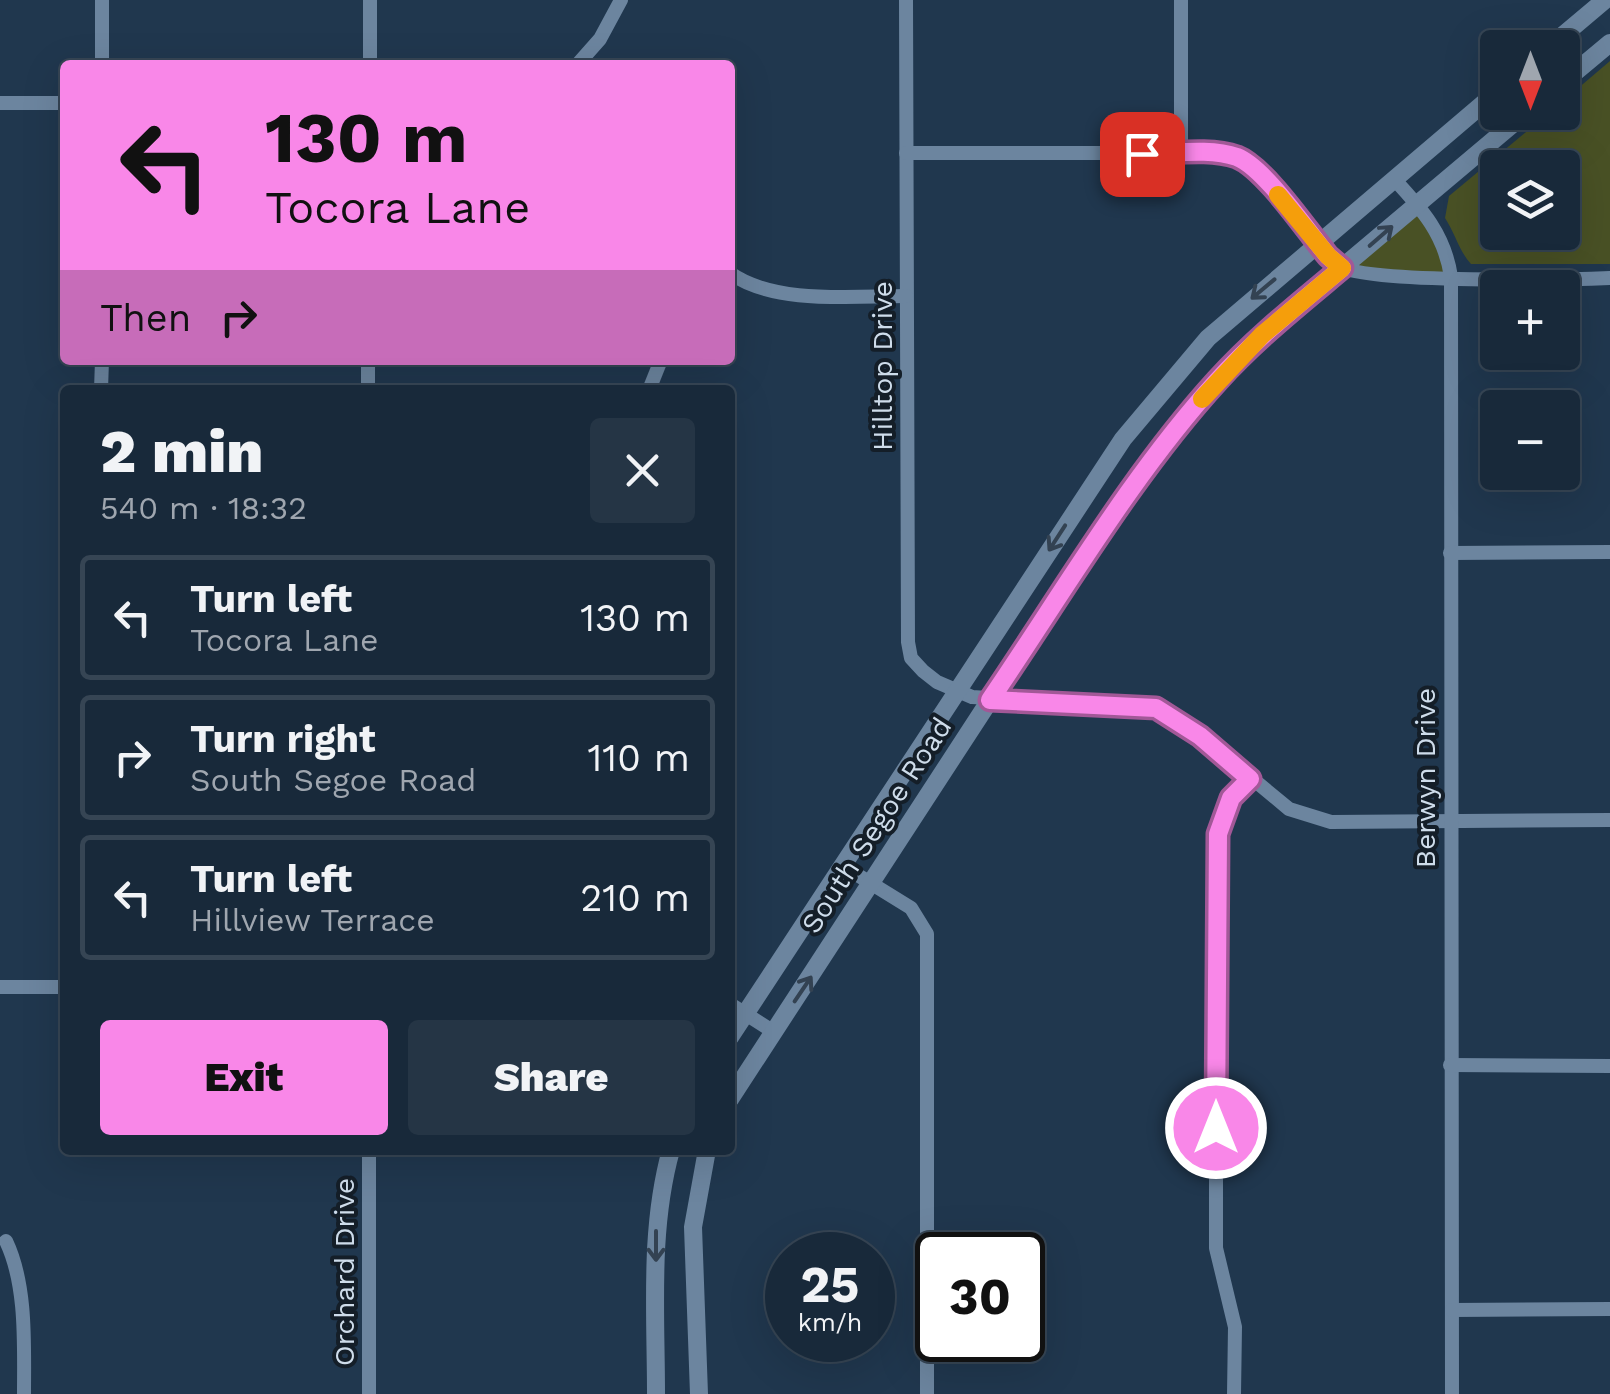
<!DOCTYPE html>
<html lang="en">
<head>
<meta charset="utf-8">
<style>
	:root { --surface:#18293a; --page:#253545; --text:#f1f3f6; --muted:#9fa6af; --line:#364554; --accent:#f987e8 }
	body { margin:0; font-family:"Work Sans",sans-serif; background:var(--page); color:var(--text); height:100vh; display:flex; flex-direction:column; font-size:38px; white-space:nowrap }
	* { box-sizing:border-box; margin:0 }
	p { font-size:32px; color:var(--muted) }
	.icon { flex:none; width:55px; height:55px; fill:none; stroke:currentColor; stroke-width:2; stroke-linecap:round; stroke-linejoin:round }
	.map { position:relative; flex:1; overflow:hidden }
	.sheet { position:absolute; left:60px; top:385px; width:675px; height:770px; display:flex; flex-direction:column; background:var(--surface); border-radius:10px; box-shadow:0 10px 40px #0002,0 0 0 2px var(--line) }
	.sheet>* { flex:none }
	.banner { position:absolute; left:60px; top:60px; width:675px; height:305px; border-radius:10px; box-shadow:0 10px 40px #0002,0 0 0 2px var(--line); background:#f987e8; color:#111; overflow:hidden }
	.needle { width:65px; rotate:180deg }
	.fabs { position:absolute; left:1480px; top:30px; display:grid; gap:20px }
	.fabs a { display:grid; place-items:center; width:100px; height:100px; border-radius:10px; background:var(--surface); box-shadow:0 10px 40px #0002,0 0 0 2px var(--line); font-size:50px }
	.speed { position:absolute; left:765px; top:1232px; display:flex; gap:20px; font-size:50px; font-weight:700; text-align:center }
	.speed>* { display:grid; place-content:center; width:130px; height:130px; border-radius:50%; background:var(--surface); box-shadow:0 10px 40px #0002,0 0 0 2px var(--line); line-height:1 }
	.speed small { font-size:25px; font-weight:400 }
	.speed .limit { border:5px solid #111; border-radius:15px; background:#fff; color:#111 }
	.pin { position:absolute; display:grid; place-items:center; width:85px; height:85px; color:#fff; margin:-42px; border-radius:20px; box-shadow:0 5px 15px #0006 }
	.me { position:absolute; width:110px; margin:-55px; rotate:0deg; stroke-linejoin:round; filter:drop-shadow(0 0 8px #0008) }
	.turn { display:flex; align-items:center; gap:35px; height:210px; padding:0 40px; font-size:45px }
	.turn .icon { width:130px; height:130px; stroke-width:2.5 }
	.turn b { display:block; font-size:70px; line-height:85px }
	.then { display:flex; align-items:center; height:95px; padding:0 40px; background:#0003; gap:20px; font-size:38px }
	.round { display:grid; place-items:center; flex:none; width:105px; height:105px; border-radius:10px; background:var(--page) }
	.overview { display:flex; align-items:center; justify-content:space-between; height:170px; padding:0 40px }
	h1 { font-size:60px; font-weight:800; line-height:75px }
	.cta { display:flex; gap:20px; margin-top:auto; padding:20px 40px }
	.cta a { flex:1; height:115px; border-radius:10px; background:var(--accent); color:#111; font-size:40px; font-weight:800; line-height:115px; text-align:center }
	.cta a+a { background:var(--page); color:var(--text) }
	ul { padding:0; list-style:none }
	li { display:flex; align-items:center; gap:30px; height:125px; margin:0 20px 15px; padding:0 20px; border:5px solid var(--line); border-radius:10px }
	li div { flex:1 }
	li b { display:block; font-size:38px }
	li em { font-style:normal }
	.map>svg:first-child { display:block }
	.green { fill:#495125; fill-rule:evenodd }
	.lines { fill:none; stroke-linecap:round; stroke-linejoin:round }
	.minor { stroke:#6c859f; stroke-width:14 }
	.tertiary { stroke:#6c859f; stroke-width:18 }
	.oneway { stroke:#334252 }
	.route-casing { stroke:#a25897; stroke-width:25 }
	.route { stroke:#f987e8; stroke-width:18 }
	.slow { stroke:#f59e0b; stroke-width:18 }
	.labels { text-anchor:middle; stroke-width:8; stroke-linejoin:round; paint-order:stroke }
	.street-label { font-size:28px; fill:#cedcea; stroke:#141e28 }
</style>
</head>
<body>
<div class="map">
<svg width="1610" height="1394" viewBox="0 0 1610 1394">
	<rect width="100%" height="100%" fill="#20374e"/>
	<!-- green -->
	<g class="green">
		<path d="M1610 61V264H1471C1459 251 1455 233 1445 218L1449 196 1549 113 1562 112 1563 101ZM1498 168H1562V232H1498Z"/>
		<path d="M1418 204 1451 277 1359 273 1358 256Z"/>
	</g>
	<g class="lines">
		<!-- minor -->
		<g class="minor">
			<path d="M102 0V65"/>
			<path d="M370 0V65"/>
			<path d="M906 0 908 642 911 658 923 671 937 682 972 697 1156 708 1201 736 1289 809 1331 822 1610 820"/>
			<path d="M577 65 600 39 621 0"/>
			<path d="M0 103H65"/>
			<path d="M906 153H1215C1261 161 1282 199 1311 234 1320 246 1329 260 1342 267 1370 283 1569 280 1610 278"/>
			<path d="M1181 154V0"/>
			<path d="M1394 179C1422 209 1445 235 1451 277L1452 1394"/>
			<path d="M730 273C775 305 853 296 906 296"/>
			<path d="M101 390 102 360"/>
			<path d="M368 390V360"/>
			<path d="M649 390 661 360"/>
			<path d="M1450 553 1610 552"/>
			<path d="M843 866 911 908 927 934V1394"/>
			<path d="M0 987H65"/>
			<path d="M730 1004 774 1032"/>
			<path d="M1450 1065 1610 1066"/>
			<path d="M6 1241C27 1285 24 1345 24 1394"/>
			<path d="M1452 1310 1610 1309"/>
			<path d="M369 1394V1150"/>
			<path d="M1234 1394 1235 1327 1216 1248V891C1217 844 1215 815 1249 779"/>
		</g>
		<!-- tertiary -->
		<g class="tertiary">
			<path d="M1548 48 1605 0"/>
			<path d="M1562 83 1610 43"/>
			<path d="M730 1037 1123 439 1208 338 1498 91"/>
			<path d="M730 1099 990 700 1158 454 1216 381 1262 335 1527 112"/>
			<path d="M656 1394C656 1312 649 1229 671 1150"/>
			<path d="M699 1394 693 1227 707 1150"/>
		</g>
	</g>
	<!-- one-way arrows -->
	<defs><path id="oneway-shaft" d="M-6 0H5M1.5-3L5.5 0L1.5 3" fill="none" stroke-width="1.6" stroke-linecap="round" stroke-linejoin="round" transform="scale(2.5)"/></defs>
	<g class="oneway">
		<use href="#oneway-shaft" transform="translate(1381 236) rotate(-41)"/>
		<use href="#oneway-shaft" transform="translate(1263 289) rotate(140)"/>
		<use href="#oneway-shaft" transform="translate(1057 538) rotate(123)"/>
		<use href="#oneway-shaft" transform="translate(803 989) rotate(-56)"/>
		<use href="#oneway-shaft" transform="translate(656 1246) rotate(90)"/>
	</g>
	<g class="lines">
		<defs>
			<path id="route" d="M1142 154C1171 154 1209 147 1237 157 1265 168 1307 231 1328 256L1342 268C1299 304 1255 339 1217 381 1132 474 1061 596 990 700L1156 708 1200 736 1250 779 1231 798 1218 834 1216 1128"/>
		</defs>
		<!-- route casing -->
		<use href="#route" class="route-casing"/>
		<!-- route -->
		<use href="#route" class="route"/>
		<!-- slow -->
		<path class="slow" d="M1202 399 1262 335 1342 268 1328 256 1278 195"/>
	</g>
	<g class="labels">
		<!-- street labels -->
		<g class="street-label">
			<text transform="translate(882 366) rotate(-90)" y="10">Hilltop Drive</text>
			<text transform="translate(1425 778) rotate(-90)" y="10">Berwyn Drive</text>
			<text transform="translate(876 825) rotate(-57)" y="10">South Segoe Road</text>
			<text transform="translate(344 1272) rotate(-90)" y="10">Orchard Drive</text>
		</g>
	</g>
</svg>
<div class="fabs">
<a><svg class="needle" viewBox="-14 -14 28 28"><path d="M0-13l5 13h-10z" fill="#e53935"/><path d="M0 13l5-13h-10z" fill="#9fa6af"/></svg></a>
<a><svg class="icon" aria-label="layers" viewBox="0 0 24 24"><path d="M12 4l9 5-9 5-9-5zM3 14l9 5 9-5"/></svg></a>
<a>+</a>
<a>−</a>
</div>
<div class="speed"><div>25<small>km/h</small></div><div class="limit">30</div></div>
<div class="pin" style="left:1142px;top:154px;background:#d93025"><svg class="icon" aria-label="arrive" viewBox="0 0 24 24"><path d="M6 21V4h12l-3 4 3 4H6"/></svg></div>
<svg class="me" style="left:1216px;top:1128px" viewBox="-20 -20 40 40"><circle r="17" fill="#f987e8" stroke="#fff" stroke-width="3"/><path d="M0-11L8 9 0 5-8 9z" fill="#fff"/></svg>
<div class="banner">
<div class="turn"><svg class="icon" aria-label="left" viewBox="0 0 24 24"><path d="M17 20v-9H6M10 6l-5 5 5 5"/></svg><div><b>130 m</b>Tocora Lane</div></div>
<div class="then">Then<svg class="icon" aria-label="right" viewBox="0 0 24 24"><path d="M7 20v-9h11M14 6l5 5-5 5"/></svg></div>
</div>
<section class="sheet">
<div class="overview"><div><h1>2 min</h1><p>540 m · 18:32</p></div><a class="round"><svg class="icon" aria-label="close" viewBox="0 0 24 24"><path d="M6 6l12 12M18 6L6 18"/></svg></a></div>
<ul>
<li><svg class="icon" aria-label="left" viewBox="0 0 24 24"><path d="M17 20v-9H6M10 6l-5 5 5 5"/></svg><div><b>Turn left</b><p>Tocora Lane</p></div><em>130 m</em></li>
<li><svg class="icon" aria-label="right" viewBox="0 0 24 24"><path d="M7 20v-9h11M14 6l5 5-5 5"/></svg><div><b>Turn right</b><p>South Segoe Road</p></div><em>110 m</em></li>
<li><svg class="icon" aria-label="left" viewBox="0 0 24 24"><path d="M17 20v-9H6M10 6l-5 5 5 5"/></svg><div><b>Turn left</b><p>Hillview Terrace</p></div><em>210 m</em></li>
</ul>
<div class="cta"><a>Exit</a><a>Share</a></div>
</section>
</div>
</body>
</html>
